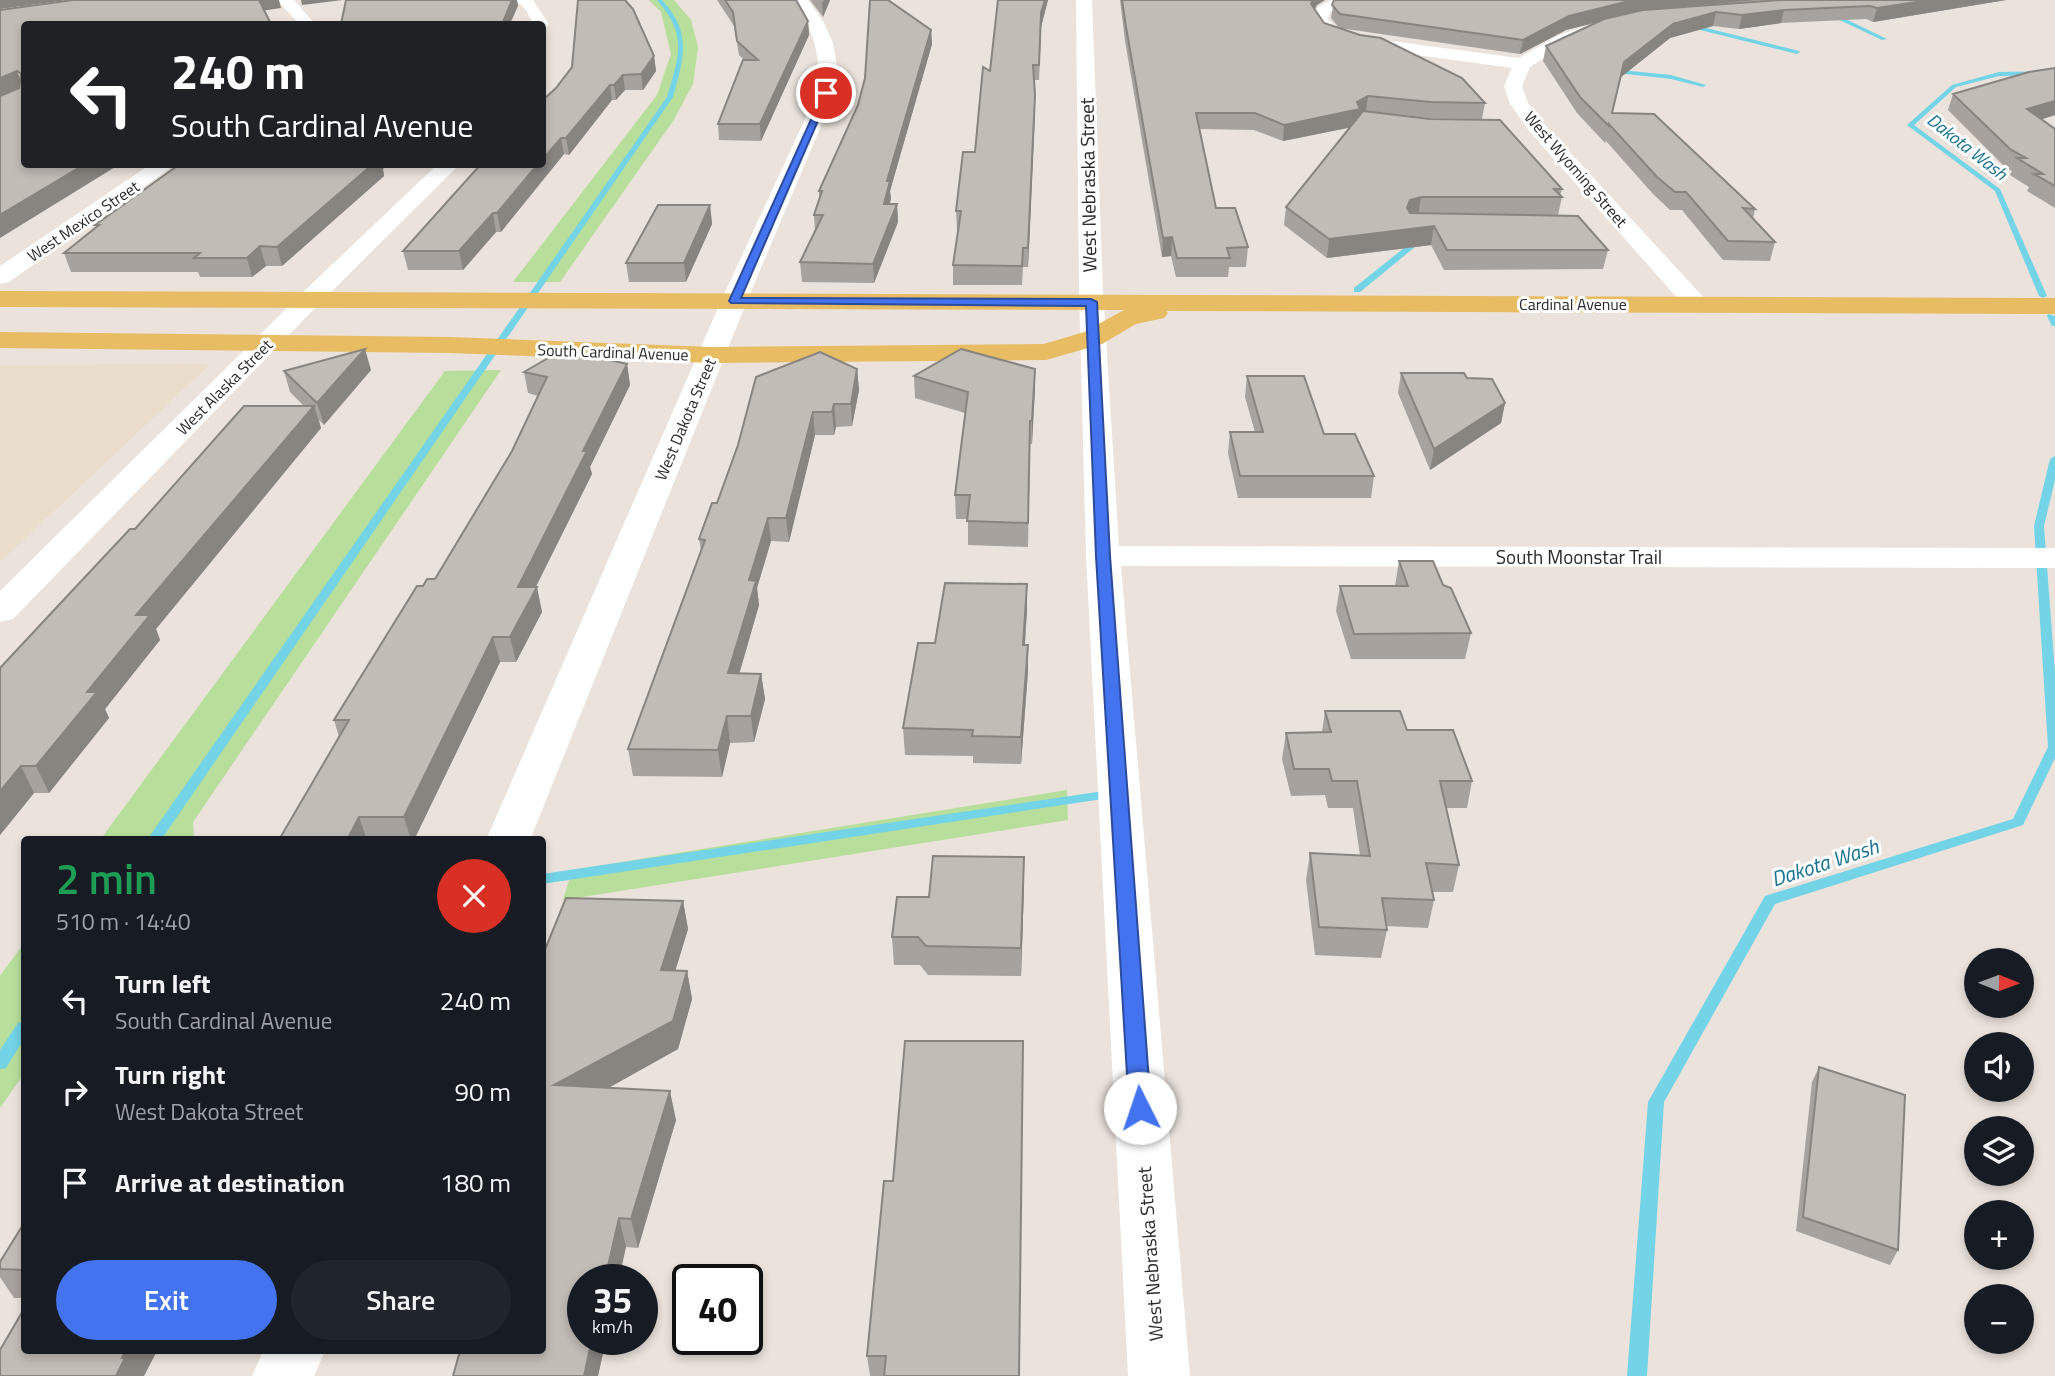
<!DOCTYPE html>
<html lang="en">
<head>
<meta charset="utf-8">
<style>
	:root { --surface:#171b24; --page:#20242c; --text:#f1f3f6; --muted:#9ea1a6; --accent:#4373ef }
	body { margin:0; font-family:"Titillium Web",sans-serif; background:var(--page); color:var(--text); height:100vh; display:flex; flex-direction:column; font-size:26px; white-space:nowrap }
	* { box-sizing:border-box; margin:0 }
	p { font-size:23px; color:var(--muted) }
	.icon { flex:none; width:38px; height:38px; fill:none; stroke:currentColor; stroke-width:2; stroke-linecap:round; stroke-linejoin:round }
	.map { position:relative; flex:1; overflow:hidden }
	.sheet { position:absolute; left:21px; top:836px; width:525px; height:518px; display:flex; flex-direction:column; background:var(--surface); border-radius:7px; box-shadow:0 4px 10px #0003 }
	.sheet>* { flex:none }
	.banner { position:absolute; left:21px; top:21px; width:525px; height:147px; border-radius:7px; box-shadow:0 4px 10px #0003; background:#202124; color:#fff; overflow:hidden }
	.needle { width:46px; rotate:91deg }
	.controls { position:absolute; left:1964px; top:948px; display:grid; gap:14px }
	.controls a { display:grid; place-items:center; width:70px; height:70px; border-radius:50%; background:var(--surface); box-shadow:0 4px 10px #0003; font-size:35px }
	.speed { position:absolute; left:567px; top:1264px; display:flex; gap:14px; font-size:35px; font-weight:700; text-align:center }
	.speed>* { display:grid; place-content:center; width:91px; height:91px; border-radius:50%; background:var(--surface); box-shadow:0 4px 10px #0003; line-height:1 }
	.speed small { font-size:18px; font-weight:400 }
	.speed .limit { border:4px solid #111; border-radius:10px; background:#fff; color:#111 }
	.pin { position:absolute; display:grid; place-items:center; width:60px; height:60px; color:#fff; margin:-30px; border:4px solid #fff; border-radius:50%; box-shadow:0 2px 7px #0007 }
	.me { position:absolute; width:77px; margin:-38px; rotate:356deg; stroke-linejoin:round; filter:drop-shadow(0 0 5px #0008) }
	.turn { display:flex; align-items:center; gap:24px; height:147px; padding:0 35px; font-size:32px }
	.turn .icon { width:91px; height:91px; stroke-width:2.5 }
	.turn b { display:block; font-size:49px; line-height:60px }
	.round { display:grid; place-items:center; flex:none; width:74px; height:74px; border-radius:37px; background:var(--page) }
	.overview { display:flex; align-items:center; justify-content:space-between; height:119px; padding:0 35px }
	h1 { font-size:42px; font-weight:600; line-height:52px; color:#1e9e55 }
	.action { display:flex; gap:14px; margin-top:auto; padding:14px 35px }
	.action a { flex:1; height:80px; border-radius:42px; background:var(--accent); color:#fff; font-size:28px; font-weight:600; line-height:80px; text-align:center }
	.action a+a { background:var(--page); color:var(--text) }
	ul { padding:0; list-style:none }
	li { display:flex; align-items:center; gap:21px; height:91px; padding:0 35px }
	li div { flex:1 }
	li b { display:block; font-size:26px }
	li em { font-style:normal }
	.map>svg:first-child { display:block }
	.education { fill:#ebddcb }
	.green { fill:#b7de9a }
	.lines { fill:none; stroke-linecap:round; stroke-linejoin:round }
	.stream { fill:#73d3e7; fill-rule:evenodd }
	.minor { fill:#fff; fill-rule:evenodd }
	.major { fill:#e8bc62; fill-rule:evenodd }
	.wall { fill:#a7a29d }
	.shaded-wall { fill:#888480 }
	.building { fill:#c2bcb7; stroke:#888480; stroke-width:2 }
	.route { fill:#4373ef; stroke:#2c4b9b; stroke-width:2 }
	.labels { text-anchor:middle; stroke-width:6; stroke-linejoin:round; paint-order:stroke }
	.far-street-label { font-size:16px; fill:#282828; stroke:#fff }
	.far-water-label { font-size:18px; font-style:italic; fill:#157190; stroke:#fff }
	.street-label { font-size:19px; fill:#282828; stroke:#fff }
	.water-label { font-size:21px; font-style:italic; fill:#157190; stroke:#fff }
</style>
</head>
<body>
<div class="map">
<svg width="2055" height="1376" viewBox="0 0 2055 1376">
	<rect width="100%" height="100%" fill="#eae2db"/>
	<!-- education -->
	<path class="education" d="M208 364 207 367 0 562V365Z"/>
	<!-- green -->
	<g class="green">
		<path d="M649 0H674L691 20 698 47 693 84 673 121 560 282H513L657 95 671 54 661 12Z"/>
		<path d="M501 370 193 822 194 840H100L445 371Z"/>
		<path d="M1067 790 1068 820 563 900 572 870Z"/>
		<path d="M24 943V1074L0 1108V976Z"/>
	</g>
	<g class="lines">
		<!-- stream -->
		<g class="stream">
			<path d="M657 0H662C692 32 684 58 673 97L161 840H147L667 97C679 56 688 35 657 0Z"/>
			<path d="M1829 13H1833L1887 39 1882 40 1829 15Z"/>
			<path d="M1686 23 1799 51 1800 52 1797 54 1684 26Z"/>
			<path d="M1610 69 1671 75 1706 85 1703 87 1671 79 1608 72Z"/>
			<path d="M2055 71V75L1999 76 1956 87 1914 125 2000 189 2047 296 2043 298 2039 296 1995 191 1907 125 1952 85 1999 72Z"/>
			<path d="M1414 240 1421 242 1360 292H1354V288Z"/>
			<path d="M2048 314 2055 316V326H2052L2047 316Z"/>
			<path d="M2055 456V480L2044 526 2055 673V758L2023 825 1775 904 1664 1102 1647 1376H1627L1648 1102 1765 896 2013 819 2048 747 2034 526 2050 459Z"/>
			<path d="M1104 791 1109 792 1111 795 1109 798 542 884V874Z"/>
			<path d="M24 1021V1039L6 1068 0 1069V1050L18 1023Z"/>
		</g>
		<!-- minor -->
		<g class="minor">
			<path d="M277 0H294L315 24H299Z"/>
			<path d="M516 0H533L549 24 547 27 533 24 526 10Z"/>
			<path d="M792 0H808L823 21 833 43 837 67 835 93 747 301 530 840H486L721 301 817 93C822 56 814 30 792 0Z"/>
			<path d="M1076 0H1092L1103 290 1119 546 2055 548V568L1121 566 1190 1376H1128L1086 556 1079 290Z"/>
			<path d="M1331 0H1350L1330 12 1328 19 1337 30 1361 37 1519 58 1557 36 1588 25H1600L1602 28 1600 31 1569 42 1530 67 1522 86 1528 103 1544 124 1705 299 1709 304 1705 309 1696 312 1687 309 1530 132 1510 104 1504 86 1512 68 1359 47 1325 36 1312 19 1318 7Z"/>
			<path d="M151 164H176L9 282 0 284V266Z"/>
			<path d="M438 164H460L319 304 13 619 0 622V591L301 294Z"/>
			<path d="M263 1351H325L314 1376H252Z"/>
		</g>
		<!-- major -->
		<path class="major" d="M0 291 2055 298V314L1166 311 1168 313 1164 318 1136 324 1102 344 1046 360 712 363 450 353 0 348V332L450 337 712 347 1044 344 1084 332 1124 310 0 307Z"/>
	</g>
	<!-- wall -->
	<g class="wall">
		<path d="M717 0H796L808 21 809 35 761 141 719 140 718 124 744 60 739 55 734 26Z"/>
		<path d="M810 0H830L823 17Z"/>
		<path d="M998 0H1048L1041 27 1039 80H1034L1035 111 1028 267H1023L1022 285H953V265L958 230H957L956 211 975 152 990 71Z"/>
		<path d="M1120 0H1325L1317 5 1314 9 1324 23 1485 103 1482 119 1428 118 1393 114 1562 189 1560 196 1562 197 1558 215 1608 250 1603 269 1444 270 1431 245 1327 258 1284 225 1286 207 1350 127 1283 141 1254 130 1199 129 1216 208 1248 247 1246 267H1229L1228 277H1176L1171 256 1162 257 1125 41Z"/>
		<path d="M1334 0H1779L1755 1 1691 6 1780 0H2006L1873 22 1866 19 1781 23 1739 29 1713 26 1670 38 1621 77 1612 113 1755 209 1753 219 1775 242 1770 261 1723 260 1682 210H1670L1653 194 1606 141 1605 143 1577 113 1543 61 1546 46 1599 22 1566 30 1520 54 1339 28 1331 18Z"/>
		<path d="M931 30 932 44 890 191 891 199 889 204H897L898 222 874 283 802 282 800 262 815 232 814 215 819 199V191L858 105 865 78Z"/>
		<path d="M654 56 656 71 643 90H625L616 100H612L569 155 564 154 501 232H496L463 270H408L403 251 556 88 572 67Z"/>
		<path d="M2055 68V115L2041 119 2055 129V208L2027 191 2029 187 2010 175 2012 171 2004 166 1948 110 1953 94Z"/>
		<path d="M383 169 384 176 282 266H266L252 277H200L198 272H71L64 253 96 227 95 225Z"/>
		<path d="M710 205 712 224 686 282H629L626 263Z"/>
		<path d="M627 364 630 385 590 467 592 474 536 587 542 612 516 662H500L414 840H281L280 838 339 737 334 720 423 586 435 579 512 451 538 396 528 393 524 372Z"/>
		<path d="M857 369 859 390 852 426 836 427 834 435H815L789 542 771 541 757 588 759 605 739 674H761L765 699 754 742 730 743 722 777 633 776 628 749 701 550 699 539 717 503Z"/>
		<path d="M1035 369 1032 444H1030L1028 547 968 545V519H956L955 495 965 413 915 398 914 376Z"/>
		<path d="M371 370 324 425 319 420 321 428 156 629 160 640 105 709 109 718 49 793H34L0 835V668L135 529 304 406 290 392 284 371Z"/>
		<path d="M1401 373 1467 378 1505 403 1501 423 1430 470 1398 393Z"/>
		<path d="M1247 376 1324 434 1374 476 1371 498H1238L1228 453 1230 432H1255L1245 397Z"/>
		<path d="M1399 561 1443 585 1471 633 1465 659H1351L1336 611 1340 586H1395Z"/>
		<path d="M1027 609 1025 645 1028 671 1021 764 973 763V756L905 755 903 728 935 643Z"/>
		<path d="M1325 711 1407 730 1472 781 1467 808H1446L1459 865 1453 892H1432L1434 900 1428 928 1386 926 1387 930 1381 958 1315 955 1306 880 1310 853 1360 855 1353 808H1328L1325 795 1291 796 1282 759 1286 733 1322 732Z"/>
		<path d="M1024 885 1021 976 928 975 920 965H894L892 937 929 897Z"/>
		<path d="M683 901 688 929 675 971H687L692 999 678 1049 608 1088 676 1120 638 1248 626 1247 583 1339H606L598 1376H453L542 1351V957Z"/>
		<path d="M1819 1067 1898 1250 1890 1265 1796 1231 1812 1082Z"/>
		<path d="M884 1181 1019 1376H870L867 1356Z"/>
		<path d="M24 1223V1298H14L0 1277V1262Z"/>
	</g>
	<!-- shaded-wall -->
	<g class="shaded-wall">
		<path d="M0 0H67L0 9Z"/>
		<path d="M258 0H279L281 8 261 11Z"/>
		<path d="M301 0H343L302 5Z"/>
		<path d="M512 0H517L518 6 510 24H504L503 22Z"/>
		<path d="M824 0H830L823 17 822 3Z"/>
		<path d="M1045 0H1048L1041 27 1039 80 1041 13Z"/>
		<path d="M1313 0H1325L1317 5 1310 18 1311 4Z"/>
		<path d="M1633 0H1755L1640 11 1566 30 1520 54 1523 40 1569 16Z"/>
		<path d="M1929 0H2006L1873 22 1877 8Z"/>
		<path d="M1784 10 1781 23 1739 29 1742 15Z"/>
		<path d="M1716 12 1713 26 1670 38 1621 77 1608 130 1624 62 1673 24Z"/>
		<path d="M808 21 809 35 761 141 760 124Z"/>
		<path d="M931 30 932 44 890 191 891 199 885 222 884 204 887 181Z"/>
		<path d="M654 56 656 71 643 90 641 74Z"/>
		<path d="M17 71 23 87 0 96V78Z"/>
		<path d="M623 75 625 90 616 100 614 85Z"/>
		<path d="M610 85 612 100 569 155 566 138Z"/>
		<path d="M1035 95V111L1028 267V248Z"/>
		<path d="M1368 96 1366 111 1358 126 1283 141 1284 125 1357 102Z"/>
		<path d="M2055 101V115L2021 126 2027 109Z"/>
		<path d="M561 138 564 154 501 232 497 213 538 164H542V160Z"/>
		<path d="M85 164H120L0 238V215Z"/>
		<path d="M372 164H388L383 169 384 176 282 266 277 247Z"/>
		<path d="M1421 197 1418 215 1408 219 1407 208 1410 200Z"/>
		<path d="M897 204 898 222 874 283 873 264Z"/>
		<path d="M710 205 712 224 686 282 684 263Z"/>
		<path d="M493 213 496 232 463 270 459 251Z"/>
		<path d="M1434 226 1431 245 1327 258 1329 239Z"/>
		<path d="M1172 237 1171 256 1162 257 1163 238Z"/>
		<path d="M260 246 266 266 252 277 247 258Z"/>
		<path d="M365 349 371 370 324 425 317 403Z"/>
		<path d="M627 364 630 385 590 467 592 474 523 612 518 587 583 451Z"/>
		<path d="M857 369 859 390 852 426 851 404Z"/>
		<path d="M1035 369V390L1032 444V421Z"/>
		<path d="M1505 403 1501 423 1430 470 1434 449Z"/>
		<path d="M834 404 836 427 834 435 832 412Z"/>
		<path d="M314 406 321 428 156 629 160 640 105 709 109 718 49 793 36 766 87 692 136 615Z"/>
		<path d="M813 412 815 435 789 542 786 518Z"/>
		<path d="M768 518 771 541 757 588 759 605 732 699 728 673 749 580Z"/>
		<path d="M1027 584V609L1023 671V645Z"/>
		<path d="M537 587 542 612 516 662 510 637Z"/>
		<path d="M493 637 500 662 414 840H411L404 817Z"/>
		<path d="M1028 645V671L1021 764V737Z"/>
		<path d="M761 674 765 699 754 742 751 716Z"/>
		<path d="M727 716 730 743 722 777 718 750Z"/>
		<path d="M21 766 34 793 0 835V791Z"/>
		<path d="M359 817 367 840H349L348 838Z"/>
		<path d="M1024 857V885L1021 976V948Z"/>
		<path d="M683 901 688 929 667 998 661 970Z"/>
		<path d="M687 971 692 999 678 1049 562 1114 554 1085Z"/>
		<path d="M670 1091 676 1120 638 1248 631 1219Z"/>
		<path d="M619 1218 626 1247 619 1279H605Z"/>
		<path d="M592 1339H606L598 1376H584Z"/>
		<path d="M125 1351H157L144 1376H116L122 1358Z"/>
	</g>
	<!-- building -->
	<g class="building">
		<path d="M73 0H259L271 24H24V164H85L0 215V96L19 88 21 74 17 71 0 78V10Z"/>
		<path d="M346 0H512L503 22 505 24H341Z"/>
		<path d="M578 0H625L633 9 654 56 641 74 623 75 614 85H610L566 138H561L542 160V101L556 88 572 67Z"/>
		<path d="M725 0H796L808 21 760 124H718L743 60H758L737 41 733 12Z"/>
		<path d="M870 0H888L931 30 887 181H890L884 204H897L873 264 800 262 823 215H814L822 191H819L858 105 865 78Z"/>
		<path d="M998 0H1045L1041 13 1039 65H1033L1035 95 1028 248H1023L1022 266 953 265 961 211H956L963 152H975L983 67 990 71Z"/>
		<path d="M1122 0H1313L1311 4 1324 23 1360 35 1381 38 1462 78 1485 103 1431 102 1368 96 1357 102 1360 109 1284 125 1255 113H1196L1216 208H1235L1248 247 1227 248 1230 258H1177L1172 237 1163 238 1126 27Z"/>
		<path d="M1334 0H1633L1569 16 1523 40 1340 14 1332 5Z"/>
		<path d="M1780 0H1929L1877 8 1870 6 1784 10 1742 15 1716 12 1673 24 1624 62 1612 113 1654 114 1755 209 1743 208 1775 242 1728 241 1686 192H1675L1657 177 1609 124V126L1580 97 1546 46 1604 19 1643 10Z"/>
		<path d="M2055 68V101L2027 109 2055 129V186L2034 174H2043L2017 158H2026L2010 149 1953 94 2029 72Z"/>
		<path d="M1363 111 1430 119 1500 120 1562 189H1554L1562 197H1421L1410 200 1407 208 1410 213 1578 216 1608 250H1447L1434 226 1329 239 1286 207Z"/>
		<path d="M180 164H373L277 247 260 246 247 258H194L200 253H64L99 225H95Z"/>
		<path d="M481 164H538L497 213H493L459 251H403Z"/>
		<path d="M658 205H710L684 263H626Z"/>
		<path d="M365 349 317 403 284 371Z"/>
		<path d="M564 349 627 364 583 451H587L518 587H537L510 637H493L404 817H359L348 838H280L349 720H334L417 586H423L427 579H435L512 451 547 377 524 372Z"/>
		<path d="M961 349 1035 369 1032 421H1030L1028 523 967 521 970 495H955L968 392 914 376Z"/>
		<path d="M820 352 857 369 851 404H834L832 412H813L786 518H768L749 580 756 581 728 673 761 674 751 716H727L718 750 628 749 705 540 699 539 712 503H717L738 445 756 377Z"/>
		<path d="M1401 373H1464L1467 378 1492 379 1505 403 1434 449Z"/>
		<path d="M1247 376H1304L1324 434H1355L1374 476H1240L1230 432H1263Z"/>
		<path d="M244 406H314L136 615H150L87 692H97L36 766H21L0 791V668L71 592 130 529H135Z"/>
		<path d="M1399 561H1433L1443 585 1451 588 1471 633 1354 634 1340 586H1408Z"/>
		<path d="M945 583 1027 584 1023 645H1028L1021 737 972 736 973 730 903 728 918 643H935Z"/>
		<path d="M1325 711H1400L1407 730H1453L1472 781H1440L1459 865 1426 863 1434 900 1382 898 1387 930 1319 927 1310 853 1370 856 1357 781H1332L1329 769H1294L1286 733 1331 732Z"/>
		<path d="M933 856 1024 857 1021 948 926 946 918 937H892L897 897H929Z"/>
		<path d="M566 898 683 901 661 970 687 971 673 1021 554 1085 670 1091 631 1219 619 1218 605 1279H583V1339H592L584 1376H453L460 1351H542V957Z"/>
		<path d="M905 1041H1023L1019 1376H884L886 1356H867L884 1181H893Z"/>
		<path d="M1819 1067 1905 1095 1898 1250 1803 1217Z"/>
		<path d="M24 1223V1270L0 1269V1262Z"/>
		<path d="M24 1309V1351H125L122 1358H125L116 1376H0V1350Z"/>
	</g>
	<!-- route -->
	<path class="route" d="M826 90 830 93 741 298 1091 299 1097 302 1110 556 1151 1108 1148 1114 1140 1117 1133 1114 1129 1108 1096 556 1086 306 731 303 729 301 823 93Z"/>
	<g class="labels">
		<!-- far-street labels -->
		<g class="far-street-label">
			<text transform="translate(1576 169) rotate(49)" y="6">West Wyoming Street</text>
			<text transform="translate(83 221) rotate(-34)" y="6">West Mexico Street</text>
			<text x="1573" y="310">Cardinal Avenue</text>
			<text transform="translate(613 352) rotate(2)" y="6">South Cardinal Avenue</text>
			<text transform="translate(224 387) rotate(-45)" y="6">West Alaska Street</text>
			<text transform="translate(685 419) rotate(-67)" y="6">West Dakota Street</text>
		</g>
		<!-- far-water labels -->
		<g class="far-water-label">
			<text transform="translate(1967 147) rotate(38)" y="6">Dakota Wash</text>
		</g>
		<!-- street labels -->
		<g class="street-label">
			<text transform="translate(1088 185) rotate(-91)" y="7">West Nebraska Street</text>
			<text x="1579" y="564">South Moonstar Trail</text>
			<text transform="translate(1150 1254) rotate(-94)" y="7">West Nebraska Street</text>
		</g>
		<!-- water labels -->
		<g class="water-label">
			<text transform="translate(1825 863) rotate(-18)" y="7">Dakota Wash</text>
		</g>
	</g>
</svg>
<div class="controls">
<a><svg class="needle" viewBox="-14 -14 28 28"><path d="M0-13l5 13h-10z" fill="#e53935"/><path d="M0 13l5-13h-10z" fill="#9ea1a6"/></svg></a>
<a><svg class="icon" aria-label="sound" viewBox="0 0 24 24"><path d="M4 9h4l5-4v14l-5-4H4zM17 9q2 3 0 6"/></svg></a>
<a><svg class="icon" aria-label="layers" viewBox="0 0 24 24"><path d="M12 4l9 5-9 5-9-5zM3 14l9 5 9-5"/></svg></a>
<a>+</a>
<a>−</a>
</div>
<div class="speed"><div>35<small>km/h</small></div><div class="limit">40</div></div>
<div class="pin" style="left:826px;top:93px;background:#d93025"><svg class="icon" aria-label="arrive" viewBox="0 0 24 24"><path d="M6 21V4h12l-3 4 3 4H6"/></svg></div>
<svg class="me" style="left:1140px;top:1108px" viewBox="-20 -20 40 40"><circle r="19" fill="#fff"/><path d="M0-13L10 11 0 6-10 11z" fill="#4373ef"/></svg>
<div class="banner">
<div class="turn"><svg class="icon" aria-label="left" viewBox="0 0 24 24"><path d="M17 20v-9H6M10 6l-5 5 5 5"/></svg><div><b>240 m</b>South Cardinal Avenue</div></div>
</div>
<section class="sheet">
<div class="overview"><div><h1>2 min</h1><p>510 m · 14:40</p></div><a class="round" style="background:#d93025;color:#fff"><svg class="icon" aria-label="close" viewBox="0 0 24 24"><path d="M6 6l12 12M18 6L6 18"/></svg></a></div>
<ul>
<li><svg class="icon" aria-label="left" viewBox="0 0 24 24"><path d="M17 20v-9H6M10 6l-5 5 5 5"/></svg><div><b>Turn left</b><p>South Cardinal Avenue</p></div><em>240 m</em></li>
<li><svg class="icon" aria-label="right" viewBox="0 0 24 24"><path d="M7 20v-9h11M14 6l5 5-5 5"/></svg><div><b>Turn right</b><p>West Dakota Street</p></div><em>90 m</em></li>
<li><svg class="icon" aria-label="arrive" viewBox="0 0 24 24"><path d="M6 21V4h12l-3 4 3 4H6"/></svg><div><b>Arrive at destination</b></div><em>180 m</em></li>
</ul>
<div class="action"><a>Exit</a><a>Share</a></div>
</section>
</div>
</body>
</html>
